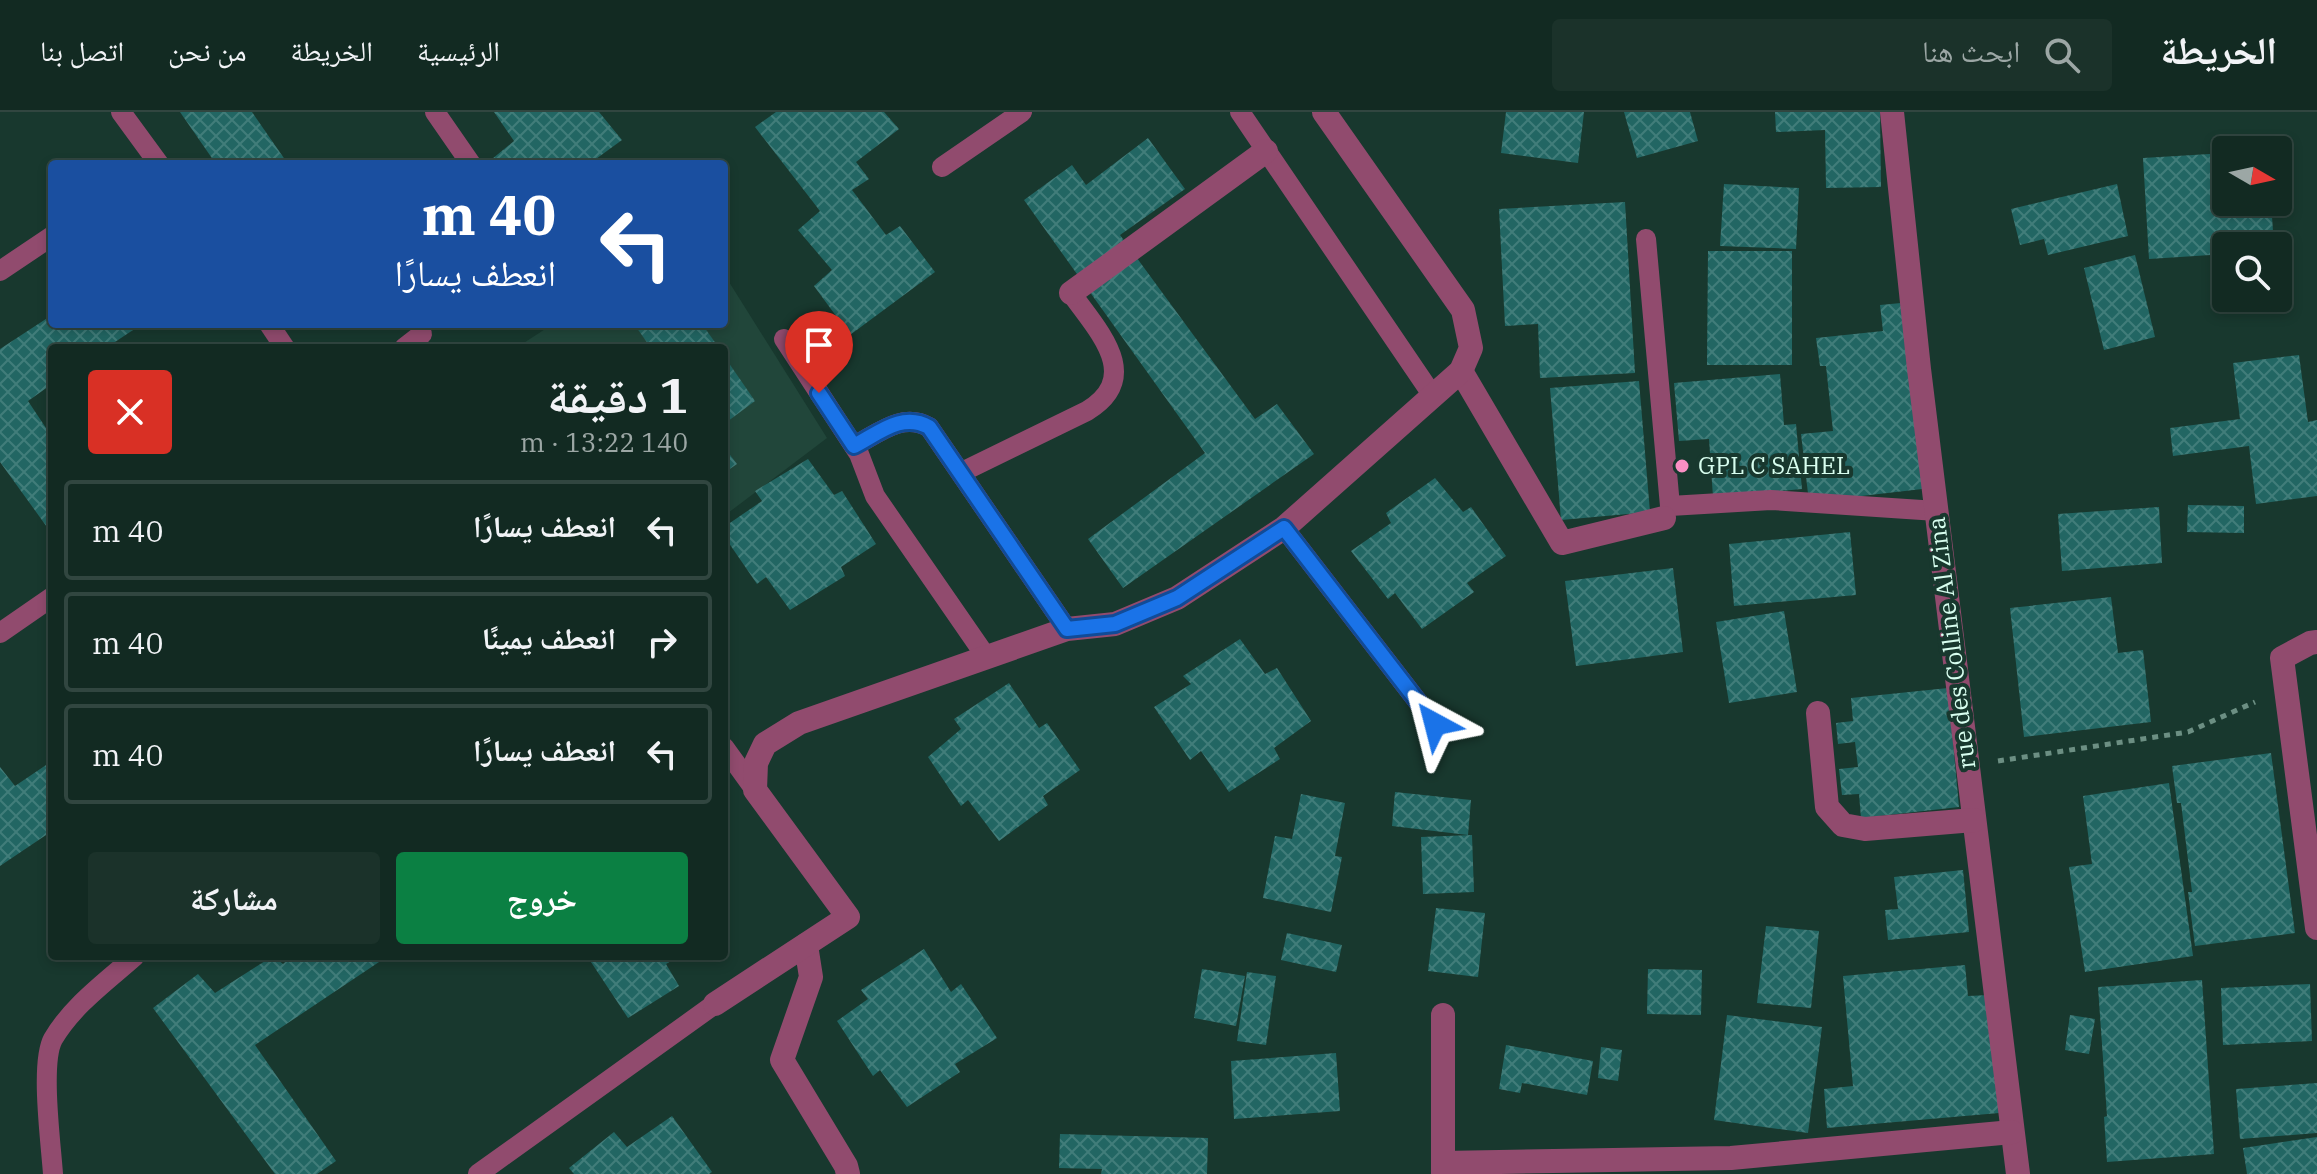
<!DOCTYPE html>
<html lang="ar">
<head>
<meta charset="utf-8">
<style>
	:root { --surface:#122a22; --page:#1b322a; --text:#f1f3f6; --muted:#9ca7a5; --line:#314640; --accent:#0b8043 }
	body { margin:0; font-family:"IBM Plex Serif","Noto Naskh Arabic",serif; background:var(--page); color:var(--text); direction:rtl; height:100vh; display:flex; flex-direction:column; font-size:30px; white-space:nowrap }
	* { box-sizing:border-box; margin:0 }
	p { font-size:26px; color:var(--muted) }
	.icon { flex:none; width:44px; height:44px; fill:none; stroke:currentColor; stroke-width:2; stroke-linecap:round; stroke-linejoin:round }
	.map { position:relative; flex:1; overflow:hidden; direction:ltr }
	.panel { position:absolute; left:48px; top:232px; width:680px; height:616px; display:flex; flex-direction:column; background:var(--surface); border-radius:8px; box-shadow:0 4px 12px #0003,0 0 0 2px var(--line); direction:rtl }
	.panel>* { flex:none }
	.banner { position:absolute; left:48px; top:48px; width:680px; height:168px; border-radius:8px; box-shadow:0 4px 12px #0003,0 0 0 2px var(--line); direction:rtl; background:#1a4fa0; color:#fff; overflow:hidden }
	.needle { width:52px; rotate:99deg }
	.fabs { position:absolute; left:2212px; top:24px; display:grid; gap:16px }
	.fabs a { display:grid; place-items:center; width:80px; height:80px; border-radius:8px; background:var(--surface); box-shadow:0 4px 12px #0003,0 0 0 2px var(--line); font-size:40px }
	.pin { position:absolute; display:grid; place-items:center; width:68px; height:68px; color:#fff; margin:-82px -34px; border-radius:50% 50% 50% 0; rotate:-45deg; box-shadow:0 0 8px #0007 }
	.pin .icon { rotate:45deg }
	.me { position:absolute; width:88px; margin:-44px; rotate:322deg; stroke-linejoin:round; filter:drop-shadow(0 0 6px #0008) }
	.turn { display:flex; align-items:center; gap:28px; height:168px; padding:0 40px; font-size:36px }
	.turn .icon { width:104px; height:104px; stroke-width:2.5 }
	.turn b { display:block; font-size:56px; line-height:68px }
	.round { display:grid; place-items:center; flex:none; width:84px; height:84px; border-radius:8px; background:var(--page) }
	.head { display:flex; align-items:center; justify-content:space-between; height:136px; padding:0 40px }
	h1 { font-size:48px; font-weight:800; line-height:60px }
	.primary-button { display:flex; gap:16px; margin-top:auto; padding:16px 40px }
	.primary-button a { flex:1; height:92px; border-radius:8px; background:var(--accent); color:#fff; font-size:32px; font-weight:800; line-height:92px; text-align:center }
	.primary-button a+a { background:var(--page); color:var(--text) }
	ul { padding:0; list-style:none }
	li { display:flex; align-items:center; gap:24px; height:100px; margin:0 16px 12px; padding:0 24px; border:4px solid var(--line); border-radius:8px }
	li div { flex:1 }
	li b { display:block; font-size:30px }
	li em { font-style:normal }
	header { display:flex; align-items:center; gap:48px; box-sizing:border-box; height:112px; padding:0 40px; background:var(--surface); border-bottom:2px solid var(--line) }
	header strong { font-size:38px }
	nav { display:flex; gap:44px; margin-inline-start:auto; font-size:28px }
	.search { width:560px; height:72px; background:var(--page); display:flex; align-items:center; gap:20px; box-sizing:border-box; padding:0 28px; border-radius:8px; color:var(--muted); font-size:30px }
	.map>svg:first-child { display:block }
	.built { fill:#21463a }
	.building { fill:url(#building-cross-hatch) }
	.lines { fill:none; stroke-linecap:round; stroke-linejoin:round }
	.path { stroke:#6c8f83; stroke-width:5; stroke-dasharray:6 6; stroke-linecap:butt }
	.lane { stroke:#914b6e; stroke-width:20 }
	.street { stroke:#914b6e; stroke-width:24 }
	.route-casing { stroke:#114b97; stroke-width:20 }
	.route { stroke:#1a73e8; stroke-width:14 }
	.poi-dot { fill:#fb8fc4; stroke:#18382e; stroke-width:3 }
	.labels { text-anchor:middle; stroke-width:8; stroke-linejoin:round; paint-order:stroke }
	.poi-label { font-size:24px; fill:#d8feef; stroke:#18382e; text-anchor:start }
	.street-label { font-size:24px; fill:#d8feef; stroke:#18382e }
</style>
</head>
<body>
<header>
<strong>الخريطة</strong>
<div class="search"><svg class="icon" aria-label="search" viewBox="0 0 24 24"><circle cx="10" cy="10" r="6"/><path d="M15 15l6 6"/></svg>ابحث هنا</div>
<nav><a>الرئيسية</a><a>الخريطة</a><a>من نحن</a><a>اتصل بنا</a></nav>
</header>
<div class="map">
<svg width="2317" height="1062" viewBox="0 0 2317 1062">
	<defs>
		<pattern id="building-cross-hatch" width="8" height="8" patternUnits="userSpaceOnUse" patternTransform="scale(2)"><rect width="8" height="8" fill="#226663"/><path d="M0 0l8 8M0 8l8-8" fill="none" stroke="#417d7a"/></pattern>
	</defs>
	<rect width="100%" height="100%" fill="#18382e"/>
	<!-- built -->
	<path class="built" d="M724 162 827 326 724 404V236H516L553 212H724Z"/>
	<!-- building -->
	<g class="building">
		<path d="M180 0H252L288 52H216Z"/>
		<path d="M494 0H599L622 28 589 52H496L492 47 514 29Z"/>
		<path d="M776 0H884L899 17 856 50 869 67 852 78 886 123 900 114 935 160 850 223 814 174 832 158 798 118 820 99 755 15Z"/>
		<path d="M1506 0H1584L1578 51 1501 41Z"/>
		<path d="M1624 0H1690L1698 29 1637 46Z"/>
		<path d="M1775 0H1880L1881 75 1826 76 1825 18 1776 20Z"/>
		<path d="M1148 26 1185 77 1120 123 1255 307 1277 292 1314 342 1123 476 1088 427 1205 341 1024 88 1072 53 1086 73Z"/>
		<path d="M2226 41V90H2271L2274 134H2226V142L2149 147 2143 46Z"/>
		<path d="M1724 72 1799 76 1796 137 1720 134Z"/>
		<path d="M2117 72 2128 124 2048 143 2044 127 2020 133 2011 97Z"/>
		<path d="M1625 90 1635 261 1540 266 1538 212 1505 214 1499 97Z"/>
		<path d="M1708 139H1792V253H1707Z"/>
		<path d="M2135 143 2155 225 2104 238 2084 156Z"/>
		<path d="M1901 191 1931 376 1809 390 1801 322 1833 319 1826 254H1820L1816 226 1883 219 1880 193Z"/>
		<path d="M52 203V212H142L106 236H52V272L28 289 52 325V422L0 350V237Z"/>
		<path d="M634 212H702L719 236H651Z"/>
		<path d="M2299 243 2308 310 2317 308V384L2256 392 2249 334 2173 344 2170 316 2240 307 2233 251Z"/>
		<path d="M724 244 755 289 724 312Z"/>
		<path d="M1780 262 1784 313 1796 312 1802 377 1713 385 1709 327 1679 329 1674 271Z"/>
		<path d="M1639 269 1650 400 1561 408 1550 276Z"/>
		<path d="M724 335 737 352 724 361Z"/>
		<path d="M808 347 834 383 842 379 876 432 841 455 845 464 790 498 766 465 757 472 724 424V415L762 389 755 379Z"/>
		<path d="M1435 366 1463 400 1471 395 1506 444 1467 471 1474 480 1422 517 1395 481 1388 487 1351 439 1391 411 1386 401Z"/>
		<path d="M2188 393 2244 394V421L2187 420Z"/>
		<path d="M2159 395 2162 451 2062 459 2058 402Z"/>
		<path d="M1850 420 1856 483 1734 494 1729 432Z"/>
		<path d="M1673 456 1683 540 1576 554 1565 469Z"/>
		<path d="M2111 485 2118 541 2143 538 2151 610 2024 625 2010 496Z"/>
		<path d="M1784 499 1797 580 1729 591 1716 510Z"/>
		<path d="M1240 527 1265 562 1277 556 1311 609 1274 636 1280 647 1229 680 1201 639 1190 648 1154 595 1191 572 1183 564Z"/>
		<path d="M1009 571 1039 616 1047 611 1080 658 1043 684 1048 693 999 729 968 688 961 694 928 645 961 617 954 607Z"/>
		<path d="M1948 576 1959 695 1861 706 1859 682 1842 683 1839 657 1858 655 1855 630 1838 632 1836 611 1853 609 1851 586Z"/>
		<path d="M2271 641 2295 821 2195 834 2188 780H2192L2181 691H2177L2172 654Z"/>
		<path d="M52 649V719L0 754V655L15 674Z"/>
		<path d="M2169 671 2193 844 2085 860 2069 755 2092 752 2083 684Z"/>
		<path d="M1395 680 1471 688 1468 723 1392 714Z"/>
		<path d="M1301 682 1345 691 1335 744 1342 745 1331 800 1263 786 1275 724 1292 727Z"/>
		<path d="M1472 723 1474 780 1423 782 1421 725Z"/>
		<path d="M1963 758 1969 820 1888 828 1885 798 1898 797 1894 765Z"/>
		<path d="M1436 796 1485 801 1478 865 1428 859Z"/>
		<path d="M1766 814 1819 819 1811 896 1757 891Z"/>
		<path d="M1287 821 1342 833 1336 860 1281 848Z"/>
		<path d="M924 837 951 880 961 872 997 926 955 952 960 960 907 995 880 958 873 964 837 909 868 887 861 878Z"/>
		<path d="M273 844 283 852 292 844H388L255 933 336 1049 317 1062H275L153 896 198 862 215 881Z"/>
		<path d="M587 844H679L666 852 679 874 628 906Z"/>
		<path d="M1965 853 1968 884 1989 883 1999 1001 1827 1016 1824 977 1853 974 1843 864Z"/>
		<path d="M1202 857 1245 864 1236 914 1194 906Z"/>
		<path d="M1648 857 1702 858 1701 903 1647 902Z"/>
		<path d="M1247 860 1276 864 1266 933 1237 929Z"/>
		<path d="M2202 868 2214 1042 2107 1050 2104 1005 2107 1004 2098 875Z"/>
		<path d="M2310 872 2312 929 2223 933 2221 876Z"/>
		<path d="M1727 903 1822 915 1808 1021 1714 1008Z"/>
		<path d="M2070 903 2095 907 2089 942 2065 938Z"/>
		<path d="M1506 933 1593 949 1587 983 1522 971 1520 981 1499 977Z"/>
		<path d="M1601 935 1622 938 1618 969 1598 966Z"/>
		<path d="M1336 941 1340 999 1234 1007 1231 949Z"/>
		<path d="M2317 971V1021L2240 1027 2236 977Z"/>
		<path d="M672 1004 712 1060 709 1062H574L569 1056 614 1020 627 1035Z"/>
		<path d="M1060 1022 1208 1026 1207 1062H1101L1102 1057 1059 1056Z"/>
		<path d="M2317 1025V1062H2247L2243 1036Z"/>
	</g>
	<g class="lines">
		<!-- path -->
		<path class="path" d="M1998 649 2188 620 2255 590"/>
		<!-- lane -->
		<g class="lane">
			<path d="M121 0 159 52"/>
			<path d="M435 0 471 52"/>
			<path d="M1240 0 1433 284"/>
			<path d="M942 55 1022 0"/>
			<path d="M1646 127 1670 394 1771 388 1937 399"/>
			<path d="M0 159 52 124"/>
			<path d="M269 212 285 236"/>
			<path d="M784 227 859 342 875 384 987 546"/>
			<path d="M404 236 422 222"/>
			<path d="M854 334C879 321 902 300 929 315L1067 517"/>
			<path d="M962 360 1087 299C1144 264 1097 218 1071 181"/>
			<path d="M1284 416 1435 612"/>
			<path d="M0 521 52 485"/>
			<path d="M724 635 755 678"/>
			<path d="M53 1062C51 1032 40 951 53 927 73 893 107 869 135 844"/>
			<path d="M478 1062 715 892"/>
		</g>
		<!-- street -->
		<g class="street">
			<path d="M1892 0 1919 257 2018 1062"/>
			<path d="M1071 181 1266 39"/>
			<path d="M1461 259 1562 431 1664 406"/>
			<path d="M2317 530 2310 531 2282 546 2317 816"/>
			<path d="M1818 601 1827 695 1843 713 1865 717 1974 708"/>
			<path d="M806 833 811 865 782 948 846 1054 848 1062"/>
			<path d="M715 892 848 805 755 678 756 651 765 632 799 611 1067 517 1115 512 1177 486 1284 416 1461 259 1471 236 1463 198 1324 0"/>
			<path d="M1443 1051 1731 1046 2012 1020"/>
			<path d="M1443 1062V903"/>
		</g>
	</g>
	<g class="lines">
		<defs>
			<path id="route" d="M819 281 854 334C879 321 902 300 929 315L1067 517 1115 512 1177 486 1284 416 1435 612"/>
		</defs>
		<!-- route casing -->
		<use href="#route" class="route-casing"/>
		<!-- route -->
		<use href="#route" class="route"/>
	</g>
	<!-- markers -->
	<circle class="poi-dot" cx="1682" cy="354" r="8"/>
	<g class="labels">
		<!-- poi labels -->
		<g class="poi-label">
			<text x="1698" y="362">GPL C SAHEL</text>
		</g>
		<!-- street labels -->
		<g class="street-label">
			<text transform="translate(1952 531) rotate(-97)" y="8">rue des Colline Al Zina</text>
		</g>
	</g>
</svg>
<div class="fabs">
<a><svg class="needle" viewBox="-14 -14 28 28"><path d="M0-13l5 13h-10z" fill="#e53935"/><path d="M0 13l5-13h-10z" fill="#9ca7a5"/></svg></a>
<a><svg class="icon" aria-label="search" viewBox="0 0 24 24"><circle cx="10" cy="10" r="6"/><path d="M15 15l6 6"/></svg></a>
</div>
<div class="pin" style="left:819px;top:281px;background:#d93025"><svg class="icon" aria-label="arrive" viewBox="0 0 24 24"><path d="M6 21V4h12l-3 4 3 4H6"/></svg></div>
<svg class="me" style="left:1435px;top:612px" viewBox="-20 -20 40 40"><path d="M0-17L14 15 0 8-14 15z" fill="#1a73e8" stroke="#fff" stroke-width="4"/></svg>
<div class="banner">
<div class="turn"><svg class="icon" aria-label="left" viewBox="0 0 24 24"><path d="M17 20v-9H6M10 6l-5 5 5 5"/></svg><div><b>40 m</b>انعطف يسارًا</div></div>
</div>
<section class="panel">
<div class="head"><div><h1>1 دقيقة</h1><p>140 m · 13:22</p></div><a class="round" style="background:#d93025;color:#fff"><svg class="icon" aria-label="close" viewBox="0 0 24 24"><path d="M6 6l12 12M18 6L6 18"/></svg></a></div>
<ul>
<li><svg class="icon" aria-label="left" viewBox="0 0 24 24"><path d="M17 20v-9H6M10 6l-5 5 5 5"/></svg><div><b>انعطف يسارًا</b></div><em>40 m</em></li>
<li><svg class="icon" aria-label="right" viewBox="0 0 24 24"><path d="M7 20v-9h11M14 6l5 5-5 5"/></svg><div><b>انعطف يمينًا</b></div><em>40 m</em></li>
<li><svg class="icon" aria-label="left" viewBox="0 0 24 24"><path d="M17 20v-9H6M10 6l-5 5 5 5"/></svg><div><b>انعطف يسارًا</b></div><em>40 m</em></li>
</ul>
<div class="primary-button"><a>خروج</a><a>مشاركة</a></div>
</section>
</div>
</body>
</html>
